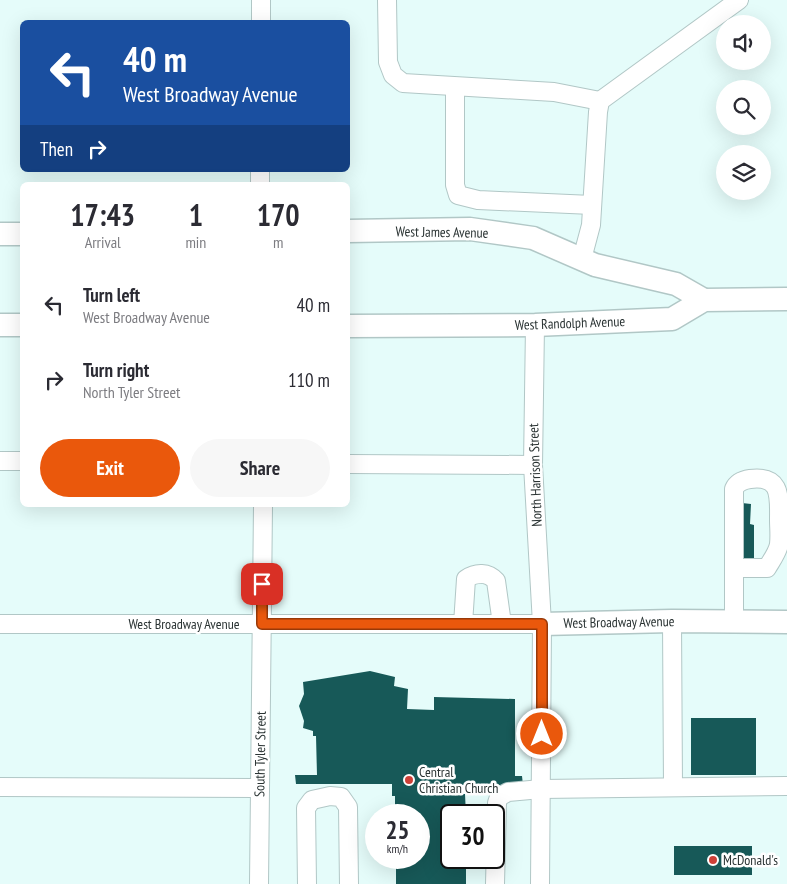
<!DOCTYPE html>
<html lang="en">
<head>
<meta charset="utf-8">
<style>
	:root { --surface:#fff; --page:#f7f7f7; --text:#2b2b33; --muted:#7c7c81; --accent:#ea580c }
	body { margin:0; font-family:"PT Sans Narrow",sans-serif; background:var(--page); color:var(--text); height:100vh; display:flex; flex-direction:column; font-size:19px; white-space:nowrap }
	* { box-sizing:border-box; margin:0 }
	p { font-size:16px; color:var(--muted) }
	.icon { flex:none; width:28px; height:28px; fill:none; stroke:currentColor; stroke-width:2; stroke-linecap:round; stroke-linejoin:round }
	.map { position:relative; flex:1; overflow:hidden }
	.drawer { position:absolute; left:20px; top:182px; width:330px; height:325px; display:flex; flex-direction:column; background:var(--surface); border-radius:8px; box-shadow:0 5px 20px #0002 }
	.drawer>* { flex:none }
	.hud { position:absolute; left:20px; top:20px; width:330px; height:152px; border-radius:8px; box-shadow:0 5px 20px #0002; background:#1a4fa0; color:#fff; overflow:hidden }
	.fabs { position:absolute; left:716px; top:15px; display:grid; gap:10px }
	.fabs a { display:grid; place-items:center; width:55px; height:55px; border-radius:50%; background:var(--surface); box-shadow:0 5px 20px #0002; font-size:25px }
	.speed { position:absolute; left:365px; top:804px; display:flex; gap:10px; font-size:25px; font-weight:700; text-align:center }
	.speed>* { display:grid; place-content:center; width:65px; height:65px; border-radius:50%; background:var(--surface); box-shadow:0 5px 20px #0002; line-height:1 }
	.speed small { font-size:12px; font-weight:400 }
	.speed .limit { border:2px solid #111; border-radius:8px; background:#fff; color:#111 }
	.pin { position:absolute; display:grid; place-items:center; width:42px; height:42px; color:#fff; margin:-21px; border-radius:10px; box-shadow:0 2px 8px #0006 }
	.me { position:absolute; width:55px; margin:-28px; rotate:0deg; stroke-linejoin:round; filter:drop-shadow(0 0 4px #0008) }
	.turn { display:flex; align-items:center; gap:18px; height:105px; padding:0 20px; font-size:22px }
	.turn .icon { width:65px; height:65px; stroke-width:2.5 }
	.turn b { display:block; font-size:35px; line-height:42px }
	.then { display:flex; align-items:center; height:48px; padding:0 20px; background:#0003; gap:10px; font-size:19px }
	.eta { display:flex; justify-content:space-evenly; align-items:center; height:85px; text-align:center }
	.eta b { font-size:30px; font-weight:800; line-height:35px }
	.button { display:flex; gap:10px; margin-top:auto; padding:10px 20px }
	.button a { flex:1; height:58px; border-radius:30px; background:var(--accent); color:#fff; font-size:20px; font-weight:800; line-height:58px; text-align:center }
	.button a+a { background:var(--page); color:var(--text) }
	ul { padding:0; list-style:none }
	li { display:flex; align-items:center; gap:15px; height:75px; padding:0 20px }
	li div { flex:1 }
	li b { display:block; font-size:19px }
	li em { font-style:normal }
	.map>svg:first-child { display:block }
	.building { fill:#175958 }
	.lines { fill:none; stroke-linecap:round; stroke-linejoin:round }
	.minor-casing { stroke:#b1c7c6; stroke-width:20 }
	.major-casing { stroke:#b1c7c6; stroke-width:25 }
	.minor { stroke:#fff; stroke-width:18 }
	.major { stroke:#fff; stroke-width:22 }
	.route-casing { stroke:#983908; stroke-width:12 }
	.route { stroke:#ea580c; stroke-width:9 }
	.poi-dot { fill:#ce4038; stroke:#fff; stroke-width:2 }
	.labels { text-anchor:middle; stroke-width:5; stroke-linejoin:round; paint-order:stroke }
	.street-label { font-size:14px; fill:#2a3333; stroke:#fff }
	.poi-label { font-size:14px; fill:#2a3333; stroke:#fff; text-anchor:start }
</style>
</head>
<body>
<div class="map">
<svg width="787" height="884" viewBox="0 0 787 884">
	<rect width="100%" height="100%" fill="#e5fcfa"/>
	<!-- building -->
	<g class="building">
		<path d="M742 503 751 504 750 524 754 525V559H741Z"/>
		<path d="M370 671 395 677 394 686 408 689 407 709 434 710V697L515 699V776H522L523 785H455V794H465L466 815H451V858H466V884H396V858H419V815H395V796H392V784H296L295 775H317L316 736H313V731L303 728 304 721 299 706 304 694 303 682Z"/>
		<rect x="691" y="718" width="65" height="57"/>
		<rect x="674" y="846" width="78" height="29"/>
	</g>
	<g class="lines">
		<defs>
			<g id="minor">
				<path d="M387 0 388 62 393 75 403 83 554 92 600 101"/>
				<path d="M261 22V0"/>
				<path d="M455 87V185L458 195 478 200 592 205"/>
				<path d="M260 185V170"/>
				<path d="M582 259 591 225 598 112 600 101 739 0"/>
				<path d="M535 325 533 465 542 624 540 884"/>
				<path d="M0 461H22"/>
				<path d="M348 464 533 465"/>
				<path d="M734 568H767C771 561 778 552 779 544 780 536 779 527 779 520 779 497 782 475 750 479 743 480 737 482 734 489V621"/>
				<path d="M672 621 673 787"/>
				<path d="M0 624H542"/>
				<path d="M463 624 466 579C476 572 488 572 496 581L502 624"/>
				<path d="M0 787 259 788"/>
				<path d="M259 884 263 505"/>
				<path d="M307 884 306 808 312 800 330 796 341 797 348 807 349 884"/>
				<path d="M495 884 497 803 499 797 508 792 541 789 787 786"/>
			</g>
			<g id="major">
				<path d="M348 231 470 229 533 238 595 265 676 284 704 300"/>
				<path d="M0 234H22"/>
				<path d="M0 325H22"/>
				<path d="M348 326 535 325 672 319 704 300 787 299"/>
				<path d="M542 624 672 621 787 622"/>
			</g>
		</defs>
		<!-- minor casing -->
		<use href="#minor" class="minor-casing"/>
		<!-- major casing -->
		<use href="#major" class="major-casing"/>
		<!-- minor -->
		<use href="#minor" class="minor"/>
		<!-- major -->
		<use href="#major" class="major"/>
	</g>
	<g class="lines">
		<defs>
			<path id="route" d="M262 584V624H542V734"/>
		</defs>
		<!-- route casing -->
		<use href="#route" class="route-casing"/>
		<!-- route -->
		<use href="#route" class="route"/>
	</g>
	<!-- markers -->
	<g class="poi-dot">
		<circle cx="409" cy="780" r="5"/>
		<circle cx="713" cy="860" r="5"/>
	</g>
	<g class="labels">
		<!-- street labels -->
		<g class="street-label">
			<text transform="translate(442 232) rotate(1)" y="5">West James Avenue</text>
			<text transform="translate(570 323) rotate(-2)" y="5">West Randolph Avenue</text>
			<text transform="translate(535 475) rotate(-92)" y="5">North Harrison Street</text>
			<text transform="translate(619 622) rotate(-1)" y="5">West Broadway Avenue</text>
			<text x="184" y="629">West Broadway Avenue</text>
			<text transform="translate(260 754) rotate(-89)" y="5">South Tyler Street</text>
		</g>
		<!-- poi labels -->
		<g class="poi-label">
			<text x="419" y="777">Central<tspan x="419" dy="16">Christian Church</tspan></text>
			<text x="723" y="865">McDonald's</text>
		</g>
	</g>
</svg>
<div class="fabs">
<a><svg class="icon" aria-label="sound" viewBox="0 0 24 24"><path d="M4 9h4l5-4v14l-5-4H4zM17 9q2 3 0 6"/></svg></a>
<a><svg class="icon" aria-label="search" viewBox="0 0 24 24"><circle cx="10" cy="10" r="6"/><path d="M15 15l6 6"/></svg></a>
<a><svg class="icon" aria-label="layers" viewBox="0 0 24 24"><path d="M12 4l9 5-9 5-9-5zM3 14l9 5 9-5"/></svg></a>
</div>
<div class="speed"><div>25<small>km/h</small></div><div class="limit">30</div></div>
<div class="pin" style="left:262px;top:584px;background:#d93025"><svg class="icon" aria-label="arrive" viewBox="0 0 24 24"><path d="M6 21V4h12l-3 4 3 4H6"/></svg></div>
<svg class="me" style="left:542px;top:734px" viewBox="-20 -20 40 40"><circle r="17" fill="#ea580c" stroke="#fff" stroke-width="3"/><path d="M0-11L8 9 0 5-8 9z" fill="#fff"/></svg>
<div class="hud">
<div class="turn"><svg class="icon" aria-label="left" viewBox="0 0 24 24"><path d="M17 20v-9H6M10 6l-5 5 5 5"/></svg><div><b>40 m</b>West Broadway Avenue</div></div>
<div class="then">Then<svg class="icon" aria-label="right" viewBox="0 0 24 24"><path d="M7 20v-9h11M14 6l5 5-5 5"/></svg></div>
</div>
<section class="drawer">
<div class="eta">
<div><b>17:43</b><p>Arrival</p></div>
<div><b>1</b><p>min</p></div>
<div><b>170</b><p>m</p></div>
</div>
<ul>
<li><svg class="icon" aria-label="left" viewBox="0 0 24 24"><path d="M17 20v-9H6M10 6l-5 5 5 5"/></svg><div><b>Turn left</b><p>West Broadway Avenue</p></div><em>40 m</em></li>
<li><svg class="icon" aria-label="right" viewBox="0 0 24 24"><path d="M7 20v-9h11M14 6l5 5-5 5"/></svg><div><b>Turn right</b><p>North Tyler Street</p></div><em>110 m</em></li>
</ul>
<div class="button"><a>Exit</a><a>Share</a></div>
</section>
</div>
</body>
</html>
